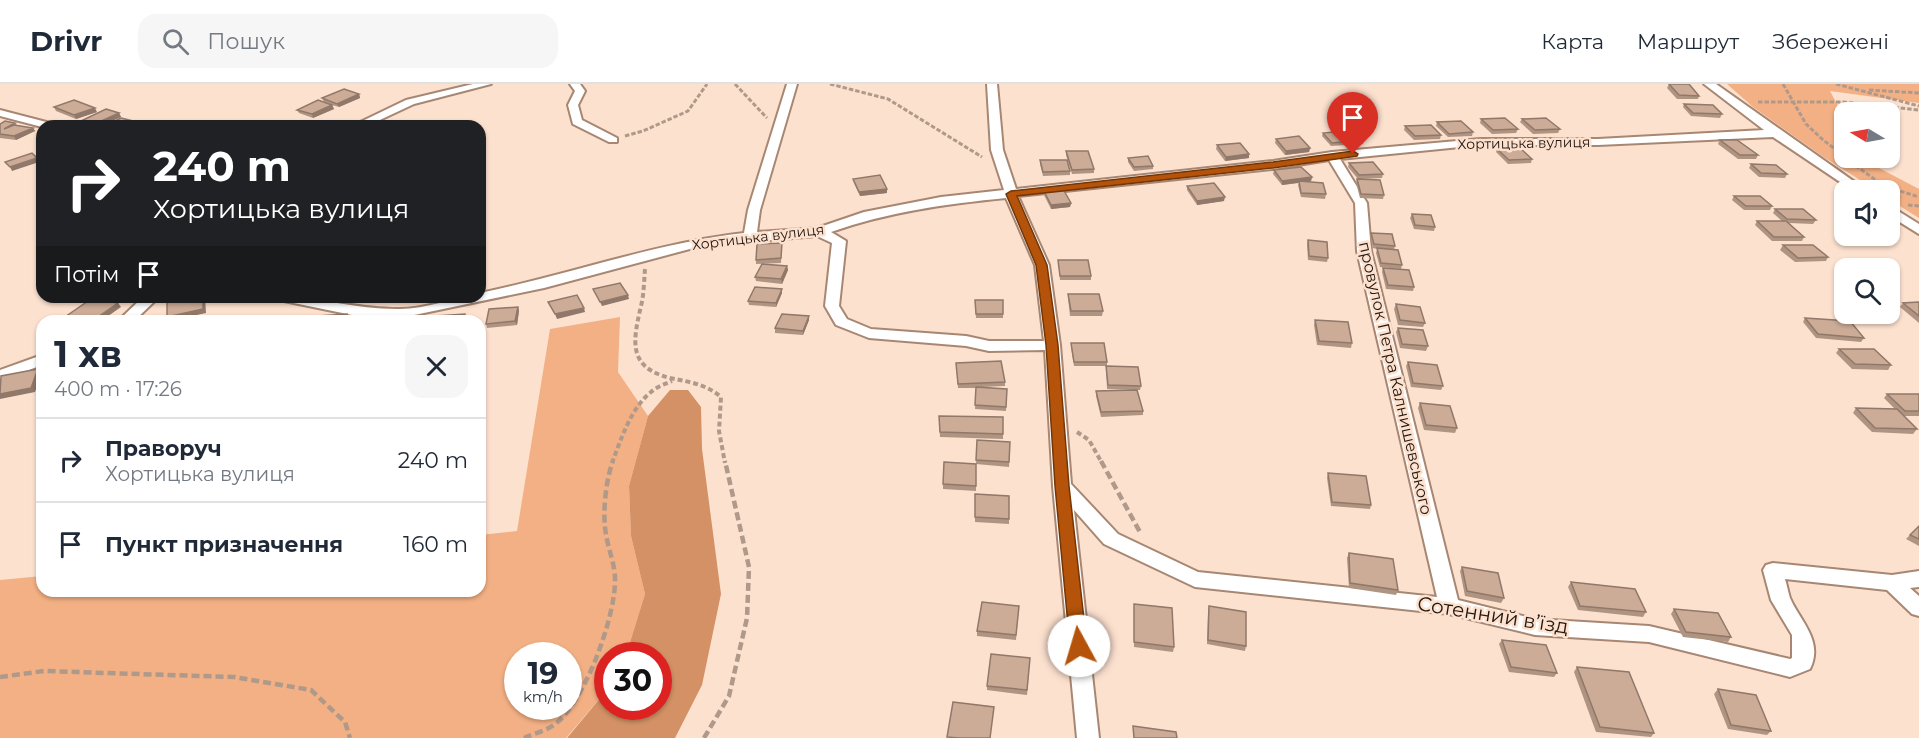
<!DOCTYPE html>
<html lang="uk">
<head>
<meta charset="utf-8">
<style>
	:root { --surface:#fff; --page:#f6f6f7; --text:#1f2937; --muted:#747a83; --line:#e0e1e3 }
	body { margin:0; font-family:Montserrat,sans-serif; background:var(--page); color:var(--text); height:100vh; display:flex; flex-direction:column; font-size:22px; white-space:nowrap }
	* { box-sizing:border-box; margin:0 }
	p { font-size:20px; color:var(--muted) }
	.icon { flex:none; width:33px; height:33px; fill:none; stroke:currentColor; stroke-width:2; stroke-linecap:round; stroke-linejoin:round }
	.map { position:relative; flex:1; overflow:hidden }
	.panel { position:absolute; left:36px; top:231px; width:450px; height:282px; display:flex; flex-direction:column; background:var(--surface); border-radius:18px; box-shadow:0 2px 4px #0004 }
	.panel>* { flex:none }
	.top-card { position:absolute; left:36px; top:36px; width:450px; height:183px; border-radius:18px; box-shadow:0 2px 4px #0004; background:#202124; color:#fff; overflow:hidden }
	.needle { width:39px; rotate:280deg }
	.controls { position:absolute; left:1834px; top:18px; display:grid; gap:12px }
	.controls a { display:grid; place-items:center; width:66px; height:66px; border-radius:12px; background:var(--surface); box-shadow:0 2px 4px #0004; font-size:30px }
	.speed { position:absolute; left:504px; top:558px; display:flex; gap:12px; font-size:30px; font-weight:700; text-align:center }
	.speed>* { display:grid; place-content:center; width:78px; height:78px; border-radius:50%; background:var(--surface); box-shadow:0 2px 4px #0004; line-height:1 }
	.speed small { font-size:15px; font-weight:400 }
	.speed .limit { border:9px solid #d22; background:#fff; color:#111 }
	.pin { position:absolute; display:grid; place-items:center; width:51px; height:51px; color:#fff; margin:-62px -26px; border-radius:50% 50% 50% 0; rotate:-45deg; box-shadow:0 0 6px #0007 }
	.pin .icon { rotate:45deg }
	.me { position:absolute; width:66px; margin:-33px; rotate:354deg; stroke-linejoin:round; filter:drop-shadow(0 0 4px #0008) }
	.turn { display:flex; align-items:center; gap:21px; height:126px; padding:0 18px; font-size:27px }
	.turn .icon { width:78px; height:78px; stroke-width:2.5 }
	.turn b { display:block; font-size:42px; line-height:51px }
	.then { display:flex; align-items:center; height:57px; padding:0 18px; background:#0003; gap:12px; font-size:22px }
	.round { display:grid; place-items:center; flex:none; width:63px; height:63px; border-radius:18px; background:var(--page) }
	.headline { display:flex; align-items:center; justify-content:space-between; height:102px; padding:0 18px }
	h1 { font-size:36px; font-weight:700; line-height:45px }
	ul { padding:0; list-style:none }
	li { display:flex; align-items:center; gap:18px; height:84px; padding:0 18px; border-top:2px solid var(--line) }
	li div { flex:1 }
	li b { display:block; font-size:22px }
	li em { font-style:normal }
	header { display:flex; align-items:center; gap:36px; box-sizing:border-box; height:84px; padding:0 30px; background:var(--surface); border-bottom:2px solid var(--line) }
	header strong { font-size:28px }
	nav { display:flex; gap:33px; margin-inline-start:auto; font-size:21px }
	.search { width:420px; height:54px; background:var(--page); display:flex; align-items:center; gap:15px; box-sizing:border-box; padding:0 21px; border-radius:18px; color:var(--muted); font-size:22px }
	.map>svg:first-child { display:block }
	.green { fill:#f3b084; fill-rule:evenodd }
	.water { fill:#d39165 }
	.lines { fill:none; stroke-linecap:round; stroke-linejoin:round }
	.street-casing { stroke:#a78772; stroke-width:4 }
	.path-far2 { stroke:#af998a; stroke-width:3; stroke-dasharray:4.5 2; stroke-linecap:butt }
	.path-far1 { stroke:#af998a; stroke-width:4; stroke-dasharray:5 3; stroke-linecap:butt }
	.path { stroke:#af998a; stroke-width:4.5; stroke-dasharray:8 4; stroke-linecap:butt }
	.street { fill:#fff; fill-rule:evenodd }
	.wall { fill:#b09482 }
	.shaded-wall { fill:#90786a }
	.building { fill:#cdac97; stroke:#90786a; stroke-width:1.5 }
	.route { fill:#b45309; stroke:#753606; stroke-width:1.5 }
	.labels { text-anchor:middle; stroke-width:5; stroke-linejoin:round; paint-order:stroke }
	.far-street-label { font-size:14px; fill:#23170f; stroke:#fde1cf }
	.street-label { font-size:16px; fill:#23170f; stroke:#fde1cf }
	.near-street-label { font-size:20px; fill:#23170f; stroke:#fde1cf }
</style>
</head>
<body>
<header>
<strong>Drivr</strong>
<div class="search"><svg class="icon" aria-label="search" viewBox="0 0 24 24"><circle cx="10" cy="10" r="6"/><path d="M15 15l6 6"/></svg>Пошук</div>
<nav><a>Карта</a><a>Маршрут</a><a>Збережені</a></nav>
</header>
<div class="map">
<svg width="1919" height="654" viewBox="0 0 1919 654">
	<rect width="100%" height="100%" fill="#fde1cf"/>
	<!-- green -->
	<g class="green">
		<path d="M1727 0H1919V19L1830 7 1845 35V74H1860L1919 105V134L1890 116V106H1876L1825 74 1753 23Z"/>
		<path d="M620 233 618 288 648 332 629 402 631 452 645 510 626 571 608 572 607 606 566 654H0V496L42 492V507H480V451L517 447 550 245ZM518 572H568V622H518Z"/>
	</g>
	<!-- water -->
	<path class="water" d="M670 306H688L701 323 702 365 721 510 702 601 675 654H567L607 606 608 622H658V572L626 571 645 510 631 452 629 402 648 332Z"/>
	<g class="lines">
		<defs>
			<g id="street">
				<path d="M473 0H491L414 20 367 42H352L406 16Z"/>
				<path d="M570 0H580L585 7 578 21 582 36 617 54V58H609L573 40 568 21 575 7Z"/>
				<path d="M787 0H797L760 126 757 148 817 144 864 128 941 113 1004 106 991 66 987 0H997L1003 66 1016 105 1273 77 1332 68 1480 55H1598L1764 46 1704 0H1716L1866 106H1852L1773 53 1598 61H1480L1340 75 1367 119 1371 167 1458 516 1535 535 1649 542 1790 575 1792 574V551L1771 516 1763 486 1766 481 1773 479 1892 491 1919 487V503L1910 504 1919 512V532L1912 530 1887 506 1785 495C1787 501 1788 508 1790 514 1800 537 1824 557 1810 585L1790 593 1649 558 1535 551 1449 530 1195 503 1104 460 1074 426 1099 654H1077L1053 402 1045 266 989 267 966 262 869 254 836 241 825 222 832 159 817 152 701 162 544 204 400 234 352 231 284 217 277 213C318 213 356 225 397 225 424 226 452 213 480 213V209C568 191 655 159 744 149L748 126ZM1329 76 1355 119 1357 167 1437 513 1198 488 1118 450 1071 400 1060 261 1049 181 1018 112 1273 85ZM1006 114 1035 181 1044 257H989L966 252 871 245 847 235 839 222 846 157 831 148C888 128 946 120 1006 114Z"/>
				<path d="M0 26 54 40 56 42 42 43 0 32Z"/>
				<path d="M1890 122 1919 140V150L1890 132Z"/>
				<path d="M143 213H159L134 237H118Z"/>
				<path d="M42 271V281L0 297V286Z"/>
			</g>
		</defs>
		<!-- street casing -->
		<use href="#street" class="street-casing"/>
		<!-- path-far2 -->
		<g class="path-far2">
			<path d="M735 0 767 34"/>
			<path d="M830 0 888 15 982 73"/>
			<path d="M1783 0 1806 40 1822 55 1845 73"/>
			<path d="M1836 0 1919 22"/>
			<path d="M1869 6 1919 9"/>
			<path d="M1758 18H1843L1919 26"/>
			<path d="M625 52 643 47 688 27 707 0"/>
			<path d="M1845 74 1884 102 1919 113"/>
			<path d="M1887 104 1900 114"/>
			<path d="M1908 121 1919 122"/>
		</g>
		<!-- path-far1 -->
		<g class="path-far1">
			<path d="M645 185C644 197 644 210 641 222 633 257 627 283 670 294 689 298 706 300 721 313L719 347 725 379"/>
			<path d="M1077 348 1089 356 1102 379"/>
			<path d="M612 379C621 355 631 324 651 308 656 303 665 300 672 297"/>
		</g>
		<!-- path -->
		<g class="path">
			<path d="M1101 377 1141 450"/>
			<path d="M0 593 44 587 234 593 311 606 345 638 350 654"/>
			<path d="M524 654C533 650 545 647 554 641 584 620 616 532 615 495 615 480 608 465 606 450 602 431 606 394 613 377"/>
			<path d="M704 654 729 612 747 534 749 483 725 377"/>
		</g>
		<!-- street -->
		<use href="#street" class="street"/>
	</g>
	<!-- wall -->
	<g class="wall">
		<path d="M1669 0 1699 12 1698 15H1677L1667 4Z"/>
		<path d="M359 10 360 14 339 23 332 21 334 25 313 34 299 29 297 26 324 18 322 14Z"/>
		<path d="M1684 20 1722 30 1720 34 1691 32 1683 23Z"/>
		<path d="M54 23 97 28 76 35 56 27Z"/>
		<path d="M119 29 121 33 100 42 85 39 83 36Z"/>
		<path d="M1481 35 1518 45 1516 49 1492 50 1480 39Z"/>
		<path d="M1522 35 1560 45 1558 49 1533 50 1520 38Z"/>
		<path d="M1437 38 1473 48 1472 52 1448 53 1436 42Z"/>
		<path d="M15 39 17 41 33 44 35 47 16 56 0 54V40Z"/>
		<path d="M1405 42 1441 51 1440 55 1414 56 1404 46Z"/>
		<path d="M1323 49 1364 56 1363 60 1331 62 1322 52Z"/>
		<path d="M1276 55 1310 64 1309 68 1285 71 1275 59Z"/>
		<path d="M1720 56 1758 71 1756 75H1738L1718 60Z"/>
		<path d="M1217 61 1249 70V74L1225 77 1216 65Z"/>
		<path d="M1497 65 1532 75 1531 79 1508 80 1496 68Z"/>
		<path d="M1066 67 1094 85V89L1072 90 1066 71Z"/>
		<path d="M1128 74 1153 82V85L1134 87 1128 78Z"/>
		<path d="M1040 76 1070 87V91L1043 92 1040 80Z"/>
		<path d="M1349 79 1383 90 1382 94 1362 95 1384 111 1383 115 1360 114 1356 99 1357 95H1358L1348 83Z"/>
		<path d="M1751 80 1787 90 1785 94 1759 93 1749 84Z"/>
		<path d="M1274 86 1312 93 1311 97 1307 98 1326 110 1325 115 1301 113 1298 101 1299 99 1282 101 1273 90Z"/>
		<path d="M853 95 887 109 860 112 854 99Z"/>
		<path d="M1187 102 1224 117 1197 121 1187 106Z"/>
		<path d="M1044 107 1071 119 1070 123 1051 125 1044 111Z"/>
		<path d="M1734 112 1772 122 1770 126H1744L1732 116Z"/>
		<path d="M1775 125 1816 136 1813 140 1789 139 1804 153 1802 157H1772L1755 141 1757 137H1782L1773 129Z"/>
		<path d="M1412 130 1435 143 1434 147 1414 145 1410 134Z"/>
		<path d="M1371 149 1395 162 1394 166 1402 181 1401 185 1380 183 1376 169 1377 165 1373 164 1370 153Z"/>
		<path d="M1308 156 1328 174 1327 178 1308 176 1307 160Z"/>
		<path d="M782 159 781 179 756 180V176Z"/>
		<path d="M1783 161 1828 173 1826 177 1795 178 1780 166Z"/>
		<path d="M1058 176 1091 192V196H1060Z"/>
		<path d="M787 182 788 186 782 200 756 197 755 193Z"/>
		<path d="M1383 184 1414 203 1413 207 1386 205 1382 188Z"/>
		<path d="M782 209 776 223 749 221 748 217Z"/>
		<path d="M1068 210 1103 227 1102 232H1070L1068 214Z"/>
		<path d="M975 216 1003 230V234H976Z"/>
		<path d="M1919 218V239L1900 223 1903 219Z"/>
		<path d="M1396 220 1425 239 1423 243 1398 241 1394 225Z"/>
		<path d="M518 223 519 227 517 241 487 244 486 240Z"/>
		<path d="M809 232V236L803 251 775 249V244Z"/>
		<path d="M1805 234 1864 254 1861 258 1816 254 1803 238Z"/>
		<path d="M1315 236 1352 259 1351 264 1317 261 1314 241Z"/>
		<path d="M1398 244 1428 262 1426 267 1400 264 1396 248Z"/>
		<path d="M1071 259 1107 278V282L1141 302 1140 306H1137L1143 327V331L1101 333 1096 312V307L1133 306 1107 305 1106 282H1074L1071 263Z"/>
		<path d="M1839 265 1891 281 1888 286 1852 285 1836 269Z"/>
		<path d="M1408 278 1443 302 1441 306 1411 303 1406 282Z"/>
		<path d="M956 279 1005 298V302L982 303 1007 305 1006 327 975 325 976 304H958Z"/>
		<path d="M1887 310H1919V332H1903L1917 345 1913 350 1872 348 1853 329 1856 324 1895 325 1884 314Z"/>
		<path d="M1420 319 1457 344 1455 349 1424 346 1418 324Z"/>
		<path d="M939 332 1003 333V355L940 353Z"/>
		<path d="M977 356 1010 358 1009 383 976 380V407L943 405V400L976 380Z"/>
		<path d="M1328 389 1371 421 1370 425 1331 422 1327 394Z"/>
		<path d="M975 410 1009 412V440L975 438Z"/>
		<path d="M1919 442V462L1906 455Z"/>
		<path d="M1349 469 1398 506 1396 511 1349 504 1347 474Z"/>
		<path d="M1462 483 1504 514 1501 519 1465 512 1460 487Z"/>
		<path d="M1571 498 1646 528 1643 533 1578 526 1568 503Z"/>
		<path d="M1134 520 1174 563 1173 568 1134 563Z"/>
		<path d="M1019 522 1016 556 977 552V547Z"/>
		<path d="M1209 522 1246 562 1245 567 1207 560 1208 527Z"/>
		<path d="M1674 525 1731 553 1728 558 1683 553 1671 530Z"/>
		<path d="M1502 556 1557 589 1554 593 1509 588 1499 560Z"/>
		<path d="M1030 574 1027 611 987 606V602Z"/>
		<path d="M1577 583 1654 649 1651 653 1596 648 1574 588Z"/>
		<path d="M1718 605 1771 647 1767 651 1728 645 1714 610Z"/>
	</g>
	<!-- shaded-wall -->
	<g class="shaded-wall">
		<path d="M359 10 360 14 339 23 337 20Z"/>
		<path d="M332 21 334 25 313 34 312 30Z"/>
		<path d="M95 24 97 28 76 35 74 31Z"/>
		<path d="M119 29 121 33 100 42 97 39Z"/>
		<path d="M137 38 139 42H128Z"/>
		<path d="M33 44 35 47 16 56 14 52Z"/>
		<path d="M1310 64 1309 68 1285 71 1286 67Z"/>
		<path d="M1249 70V74L1225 77 1226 73Z"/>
		<path d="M37 74 39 78 12 87 10 83Z"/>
		<path d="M1312 93 1311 97 1282 101V97Z"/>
		<path d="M887 105V109L860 112 859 108Z"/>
		<path d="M1225 113 1224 117 1197 121V117Z"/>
		<path d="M1071 119 1070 123 1051 125V121Z"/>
		<path d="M787 182 788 186 782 200 781 195Z"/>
		<path d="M782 205V209L776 223V219Z"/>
		<path d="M628 211 629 215 602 222 600 218Z"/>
		<path d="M203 213H205L206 229 169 237 167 233Z"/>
		<path d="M118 219 121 223 101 237H92Z"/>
		<path d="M518 223 519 227 517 241 515 237Z"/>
		<path d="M584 224 585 228 557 235 555 230Z"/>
		<path d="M347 230 349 234 347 237H344Z"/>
		<path d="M809 232V236L803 251V247Z"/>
		<path d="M38 285 42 290 35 308 0 315V310Z"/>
	</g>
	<!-- building -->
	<g class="building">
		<path d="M1669 0H1689L1699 12 1679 11Z"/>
		<path d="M344 5 359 10 337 20 322 14Z"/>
		<path d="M74 16 95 24 74 31 54 23Z"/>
		<path d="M318 16 332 21 312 30 297 26Z"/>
		<path d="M1684 20 1713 21 1722 30 1693 29Z"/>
		<path d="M106 25 119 29 97 39 83 36Z"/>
		<path d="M121 34 137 38 128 42H104Z"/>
		<path d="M1505 34 1518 45 1493 46 1481 35Z"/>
		<path d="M1546 34 1560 45 1535 46 1522 35Z"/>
		<path d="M5 37 15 39 4 45 14 41 33 44 14 52 0 50V40Z"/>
		<path d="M1461 37 1473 48 1449 50 1437 38Z"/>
		<path d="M1431 41 1441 51 1415 52 1405 42Z"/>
		<path d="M1354 46 1364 56 1332 59 1323 49Z"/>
		<path d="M1299 52 1310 64 1286 67 1276 55Z"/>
		<path d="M1720 56H1737L1758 71H1740Z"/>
		<path d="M1240 59 1249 70 1226 73 1217 61Z"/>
		<path d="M1520 64 1532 75 1509 76 1497 65Z"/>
		<path d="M1066 67H1088L1094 85 1072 86Z"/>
		<path d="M32 69 37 74 10 83 5 78Z"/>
		<path d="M1148 72 1153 82 1134 83 1128 74Z"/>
		<path d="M1040 76H1067L1070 87 1043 88Z"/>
		<path d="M1373 78 1383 90 1359 91 1349 79Z"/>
		<path d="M1751 80 1776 81 1787 90 1761 89Z"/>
		<path d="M1301 83 1312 93 1282 97 1274 86Z"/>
		<path d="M880 91 887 105 859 108 853 95Z"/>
		<path d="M1357 95 1380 96 1384 111 1361 110Z"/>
		<path d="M1299 97 1323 99 1326 110 1301 109Z"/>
		<path d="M1214 99 1225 113 1197 117 1187 102Z"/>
		<path d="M1063 105 1071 119 1051 121 1044 107Z"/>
		<path d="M1734 112H1760L1772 122H1746Z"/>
		<path d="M1775 125H1803L1816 136 1787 135Z"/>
		<path d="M1412 130 1431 131 1435 143 1415 141Z"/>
		<path d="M1757 137H1786L1804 153H1774Z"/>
		<path d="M1371 149 1392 150 1395 162 1374 160Z"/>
		<path d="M1308 156 1327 158 1328 174 1309 172Z"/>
		<path d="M782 159 781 174 756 176 757 160Z"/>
		<path d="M1783 161H1813L1828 173 1798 174Z"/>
		<path d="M1377 164 1398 166 1402 181 1381 179Z"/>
		<path d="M1058 176H1088L1091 192H1060Z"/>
		<path d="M762 180 787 182 781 195 755 193Z"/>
		<path d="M1383 184 1409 186 1414 203 1388 201Z"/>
		<path d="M620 199 628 211 600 218 593 205Z"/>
		<path d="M755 203 782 205 776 219 748 217Z"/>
		<path d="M1068 210H1099L1103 227H1071Z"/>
		<path d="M577 211 584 224 555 230 548 218Z"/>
		<path d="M177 213H203V225L167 233V215Z"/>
		<path d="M91 215 118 219 92 237H75L62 235Z"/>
		<path d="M975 216H1003V230H976Z"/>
		<path d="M1919 218V232L1903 219Z"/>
		<path d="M1396 220 1420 223 1425 239 1400 236Z"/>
		<path d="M518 223 515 237 486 240 489 225Z"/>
		<path d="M347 230 344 237H315L317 232Z"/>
		<path d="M465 230 464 237H435L436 232Z"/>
		<path d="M782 230 809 232 803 247 775 244Z"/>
		<path d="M278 233 275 237H249L252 234Z"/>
		<path d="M220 234H249L246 237H218Z"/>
		<path d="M1805 234 1850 237 1864 254 1818 250Z"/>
		<path d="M1315 236 1348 238 1352 259 1319 257Z"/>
		<path d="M1398 244 1423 246 1428 262 1402 260Z"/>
		<path d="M1071 259H1104L1107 278H1074Z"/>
		<path d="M1839 265H1874L1891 281 1855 280Z"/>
		<path d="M1001 277 1005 298 958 300 956 279Z"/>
		<path d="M1408 278 1437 281 1443 302 1413 299Z"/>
		<path d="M1106 282 1138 283 1141 302 1108 301Z"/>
		<path d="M38 285 31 304 0 310 1 292Z"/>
		<path d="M976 303 1007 305 1006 323 975 321Z"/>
		<path d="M1137 306 1143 327 1101 328 1096 307Z"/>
		<path d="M1887 310H1919V327H1905Z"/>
		<path d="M1420 319 1450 322 1457 344 1426 341Z"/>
		<path d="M1856 324 1897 325 1917 345 1875 344Z"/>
		<path d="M939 332 1003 333V350L940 348Z"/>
		<path d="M977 356 1010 358 1009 378 976 376Z"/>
		<path d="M944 378 976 380V402L943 400Z"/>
		<path d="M1328 389 1366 392 1371 421 1332 418Z"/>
		<path d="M975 410 1009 412V435L975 433Z"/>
		<path d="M1919 442V455L1910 451Z"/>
		<path d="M1349 469 1393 475 1398 506 1350 499Z"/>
		<path d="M1462 483 1498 489 1504 514 1467 507Z"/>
		<path d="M1571 498 1635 505 1646 528 1580 522Z"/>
		<path d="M982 518 1019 522 1016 551 977 547Z"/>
		<path d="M1134 520 1172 524 1174 563 1134 558Z"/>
		<path d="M1209 522 1246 528V562L1208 556Z"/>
		<path d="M1674 525 1718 529 1731 553 1686 548Z"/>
		<path d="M1502 556 1546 561 1557 589 1511 583Z"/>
		<path d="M991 570 1030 574 1027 606 987 602Z"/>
		<path d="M1577 583 1629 588 1654 649 1600 643Z"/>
		<path d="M1718 605 1756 611 1771 647 1731 641Z"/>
		<path d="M953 618 994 623 990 654H959L947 653Z"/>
		<path d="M1133 642 1176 648 1177 654H1134Z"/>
	</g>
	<!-- route -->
	<path class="route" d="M1353 67 1358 70 1357 72 1273 84 1017 112 1047 181 1058 261 1069 402 1087 562 1085 567 1079 570 1073 567 1070 562 1055 402 1046 261 1036 181 1006 110 1011 107 1273 78Z"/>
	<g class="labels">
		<!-- far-street labels -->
		<g class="far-street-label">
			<text transform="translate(1524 59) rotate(-1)" y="5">Хортицька вулиця</text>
			<text transform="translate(758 153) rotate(-7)" y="5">Хортицька вулиця</text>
		</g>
		<!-- street labels -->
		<g class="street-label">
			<text transform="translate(1396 294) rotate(77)" y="6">провулок Петра Калнишевського</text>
		</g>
		<!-- near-street labels -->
		<g class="near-street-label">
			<text transform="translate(1493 531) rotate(9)" y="7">Сотенний в’їзд</text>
		</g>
	</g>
</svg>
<div class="controls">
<a><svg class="needle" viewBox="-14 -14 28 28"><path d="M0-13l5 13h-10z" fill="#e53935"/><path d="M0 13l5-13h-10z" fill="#747a83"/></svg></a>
<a><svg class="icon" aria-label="sound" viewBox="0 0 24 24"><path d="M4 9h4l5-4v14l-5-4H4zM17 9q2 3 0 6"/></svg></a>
<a><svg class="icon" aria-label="search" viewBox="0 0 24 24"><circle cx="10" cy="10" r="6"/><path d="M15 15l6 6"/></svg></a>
</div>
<div class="speed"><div>19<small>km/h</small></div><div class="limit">30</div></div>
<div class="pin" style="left:1353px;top:70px;background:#d93025"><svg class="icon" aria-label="arrive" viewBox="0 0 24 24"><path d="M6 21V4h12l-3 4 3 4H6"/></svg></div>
<svg class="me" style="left:1079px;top:562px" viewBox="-20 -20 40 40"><circle r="19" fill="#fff"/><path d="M0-13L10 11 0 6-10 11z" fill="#b45309"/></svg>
<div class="top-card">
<div class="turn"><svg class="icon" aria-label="right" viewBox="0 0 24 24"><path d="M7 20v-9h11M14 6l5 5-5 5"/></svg><div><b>240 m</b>Хортицька вулиця</div></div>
<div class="then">Потім<svg class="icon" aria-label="arrive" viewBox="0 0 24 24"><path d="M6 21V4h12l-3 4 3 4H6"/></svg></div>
</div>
<section class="panel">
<div class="headline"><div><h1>1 хв</h1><p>400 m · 17:26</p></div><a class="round"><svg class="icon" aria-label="close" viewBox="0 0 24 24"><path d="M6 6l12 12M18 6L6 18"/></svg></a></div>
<ul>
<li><svg class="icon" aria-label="right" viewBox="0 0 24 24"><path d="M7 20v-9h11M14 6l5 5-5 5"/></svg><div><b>Праворуч</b><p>Хортицька вулиця</p></div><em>240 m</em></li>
<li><svg class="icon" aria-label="arrive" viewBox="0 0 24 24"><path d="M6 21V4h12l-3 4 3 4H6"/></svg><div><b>Пункт призначення</b></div><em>160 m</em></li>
</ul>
</section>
</div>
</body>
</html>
